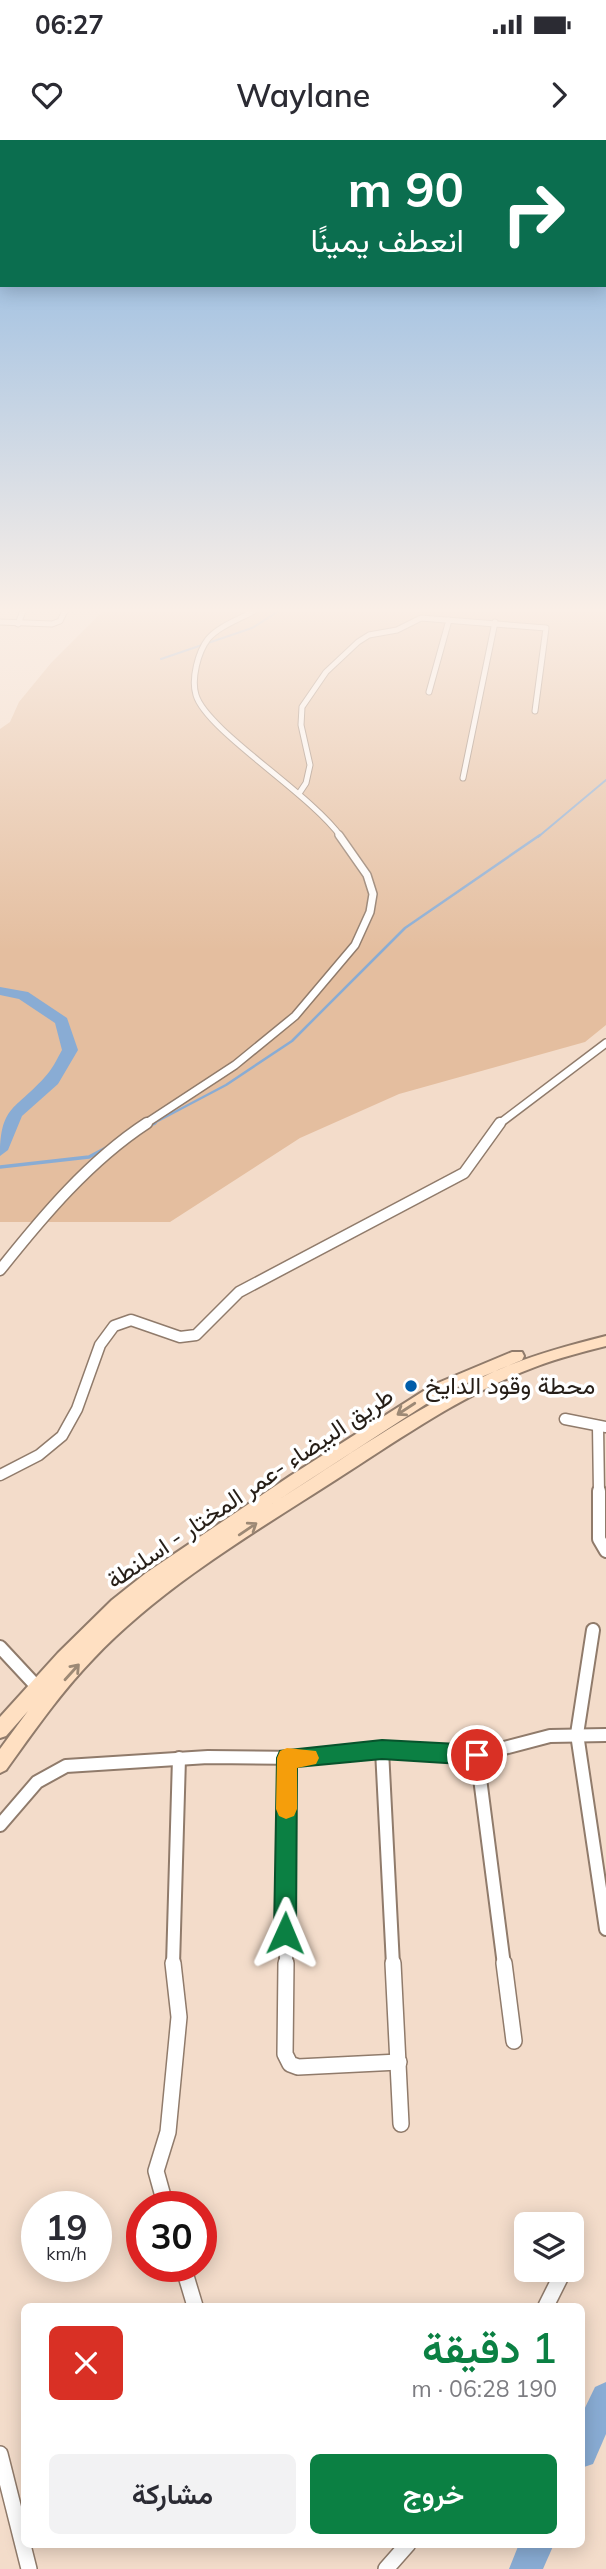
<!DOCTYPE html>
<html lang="ar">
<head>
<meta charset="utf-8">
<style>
	:root { --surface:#fff; --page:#f2f2f3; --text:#2b2b33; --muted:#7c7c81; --accent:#0b8043 }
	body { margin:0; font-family:Mulish,Vazirmatn,sans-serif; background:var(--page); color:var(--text); direction:rtl; height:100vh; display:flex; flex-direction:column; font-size:26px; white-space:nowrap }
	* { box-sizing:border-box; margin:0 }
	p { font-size:23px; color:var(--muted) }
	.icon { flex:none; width:38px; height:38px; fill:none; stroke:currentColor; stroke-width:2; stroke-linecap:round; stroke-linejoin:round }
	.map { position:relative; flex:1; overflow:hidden; direction:ltr }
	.side { position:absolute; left:21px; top:2163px; width:564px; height:245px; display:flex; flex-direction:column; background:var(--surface); border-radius:10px; box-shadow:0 4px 18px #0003; direction:rtl }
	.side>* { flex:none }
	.guide { position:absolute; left:0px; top:0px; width:607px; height:147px; box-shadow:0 4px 18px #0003; direction:rtl; background:#0b6e4f; color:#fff; overflow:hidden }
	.controls { position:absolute; left:514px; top:2072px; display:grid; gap:14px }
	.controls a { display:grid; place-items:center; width:70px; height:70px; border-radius:10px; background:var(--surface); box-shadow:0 4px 18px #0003; font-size:35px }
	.speed { position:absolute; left:21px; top:2051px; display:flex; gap:14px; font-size:35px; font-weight:700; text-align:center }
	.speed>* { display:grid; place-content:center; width:91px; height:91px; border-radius:50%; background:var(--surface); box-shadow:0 4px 18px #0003; line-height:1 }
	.speed small { font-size:18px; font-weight:400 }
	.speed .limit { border:10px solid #d22; background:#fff; color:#111 }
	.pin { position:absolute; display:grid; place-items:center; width:60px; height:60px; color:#fff; margin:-30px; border:4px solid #fff; border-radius:50%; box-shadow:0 2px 7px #0007 }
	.me { position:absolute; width:77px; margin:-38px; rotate:1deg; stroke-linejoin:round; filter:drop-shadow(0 0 5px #0008) }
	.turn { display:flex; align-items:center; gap:24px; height:147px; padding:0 28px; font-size:32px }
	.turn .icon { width:91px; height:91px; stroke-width:2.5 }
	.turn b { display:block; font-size:49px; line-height:60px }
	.round { display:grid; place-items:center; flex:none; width:74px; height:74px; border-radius:10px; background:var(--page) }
	.head { display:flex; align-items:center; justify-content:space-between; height:119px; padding:0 28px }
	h1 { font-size:42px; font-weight:600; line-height:52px; color:var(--accent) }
	.action { display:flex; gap:14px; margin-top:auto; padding:14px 28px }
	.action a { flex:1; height:80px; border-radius:10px; background:var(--accent); color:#fff; font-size:28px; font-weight:600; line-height:80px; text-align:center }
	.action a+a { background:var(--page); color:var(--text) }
	.status { display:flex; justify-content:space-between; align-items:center; height:49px; padding:0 35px; background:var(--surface); direction:ltr }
	.status svg { height:19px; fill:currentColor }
	header { display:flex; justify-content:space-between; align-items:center; height:91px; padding:0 28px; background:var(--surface); font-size:32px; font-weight:600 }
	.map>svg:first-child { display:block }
	.green { fill:#e4be9f }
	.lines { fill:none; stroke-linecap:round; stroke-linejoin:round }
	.stream-far2 { stroke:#89acd4; stroke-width:2 }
	.stream-far1 { stroke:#89acd4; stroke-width:2.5 }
	.stream { stroke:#89acd4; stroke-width:3.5 }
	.river { fill:#89acd4; fill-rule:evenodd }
	.minor-far4-casing { stroke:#907b6b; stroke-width:7 }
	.minor-far3-casing { stroke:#907b6b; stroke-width:10 }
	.minor-far2-casing { stroke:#907b6b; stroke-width:13 }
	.minor-far1-casing { stroke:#907b6b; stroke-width:16 }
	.minor-casing { stroke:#907b6b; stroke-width:18 }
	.secondary-casing { stroke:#907b6b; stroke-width:4 }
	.minor-far4 { stroke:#fff; stroke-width:5 }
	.minor-far3 { stroke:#fff; stroke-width:7 }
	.minor-far2 { stroke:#fff; stroke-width:10 }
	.minor-far1 { stroke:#fff; stroke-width:12 }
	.minor { stroke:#fff; stroke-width:15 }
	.secondary { fill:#ffe0c2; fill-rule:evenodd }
	.oneway { stroke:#9d8975 }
	.route { fill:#0b8043; stroke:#07532c; stroke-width:2 }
	.slow { fill:#f59e0b }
	.poi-dot { fill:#005ca9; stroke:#fff; stroke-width:2.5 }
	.labels { text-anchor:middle; stroke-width:7; stroke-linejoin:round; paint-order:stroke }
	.poi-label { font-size:24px; fill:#261e17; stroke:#fff; text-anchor:start }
	.street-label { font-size:24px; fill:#261e17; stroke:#fff }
</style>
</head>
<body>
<div class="status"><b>06:27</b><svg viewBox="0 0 49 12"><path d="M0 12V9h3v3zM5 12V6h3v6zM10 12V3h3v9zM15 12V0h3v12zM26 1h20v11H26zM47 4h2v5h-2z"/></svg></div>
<header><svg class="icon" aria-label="forward" viewBox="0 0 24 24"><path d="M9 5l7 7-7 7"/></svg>Waylane<svg class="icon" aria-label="heart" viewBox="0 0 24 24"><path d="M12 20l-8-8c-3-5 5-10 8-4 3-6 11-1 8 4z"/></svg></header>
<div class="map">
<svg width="606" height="2429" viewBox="0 0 606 2429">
	<rect width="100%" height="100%" fill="#f3dcca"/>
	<!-- green -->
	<path class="green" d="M103 471H606V885L585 902 399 954 300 998 170 1082H0V589L10 582 19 562 51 523Z"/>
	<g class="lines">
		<!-- stream-far2 -->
		<g class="stream-far2">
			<path d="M161 519 252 488 279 471"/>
			<path d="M538 697 606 640"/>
		</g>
		<!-- stream-far1 -->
		<path class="stream-far1" d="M152 984 226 945 292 901 405 788 540 695"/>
		<!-- stream -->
		<g class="stream">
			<path d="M147 987 155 983"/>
			<path d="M0 1027 89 1017 106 1008"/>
		</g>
		<!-- river -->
		<g class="river">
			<path d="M0 847 28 852 67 878 78 910 58 944 22 976 8 1010 0 1016C0 966 15 970 44 938 52 930 57 919 62 910L55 883 19 859 0 855Z"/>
			<path d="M606 2242V2294L593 2324 581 2328V2276L595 2247Z"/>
			<path d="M519 2404H554L543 2429H509Z"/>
		</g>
		<defs>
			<g id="minor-far4">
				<path d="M254 471C240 479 219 486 208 499 198 512 191 539 196 555 206 590 311 654 341 697"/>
				<path d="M0 482 52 484 60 481 65 471"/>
				<path d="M18 484 23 471"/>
				<path d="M429 552 449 480"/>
				<path d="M463 638 495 482"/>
				<path d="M300 652 306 643 310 625 301 585 302 567 326 532 358 502 369 495 397 490 421 478 546 488 535 571"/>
			</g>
			<g id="minor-far3">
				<path d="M145 984 235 925 295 876 355 805 370 772 373 754 367 735 339 695"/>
				<path d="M499 984 606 903"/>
			</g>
			<g id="minor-far2">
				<path d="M0 1130C43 1076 89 1021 147 983"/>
				<path d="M565 1279 606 1287"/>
				<path d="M598 1286 599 1353"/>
				<path d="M0 1335 39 1315 62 1296 77 1269 100 1205 114 1186 131 1180 180 1197 196 1195 239 1152 464 1033 500 983"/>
			</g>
			<g id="minor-far1">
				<path d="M599 1351V1399L606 1411"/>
				<path d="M593 1490 577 1594 606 1789"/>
				<path d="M0 1507 40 1550"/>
				<path d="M382 1610 393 1825"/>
				<path d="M477 1615 504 1825"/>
				<path d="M0 1685 37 1642 66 1626 208 1617 302 1618 382 1610 477 1615 550 1596 606 1595"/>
				<path d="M173 1825 179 1618"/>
				<path d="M286 1825 287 1618"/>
			</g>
			<g id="minor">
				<path d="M286 1823 285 1914 290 1924 298 1927 399 1922"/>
				<path d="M393 1823 401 1984"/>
				<path d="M504 1823 514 1901"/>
				<path d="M166 2067 156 2031 168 1992 179 1877 173 1823"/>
				<path d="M183 2126 195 2166"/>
				<path d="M546 2166 564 2130"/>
				<path d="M0 2314 29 2429"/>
				<path d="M386 2429 408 2404"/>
			</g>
			<path id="secondary" d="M606 1196V1206C582 1212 558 1218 535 1227 463 1254 401 1298 337 1339 253 1393 164 1445 94 1518 61 1552 34 1591 6 1630L0 1633V1609L28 1571 6 1596 0 1598V1577L58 1513 112 1460 146 1433 290 1336 433 1245 512 1212H522L524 1216 522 1220 443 1253 272 1364C343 1319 412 1270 489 1234 526 1217 566 1206 606 1196Z"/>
		</defs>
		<!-- minor-far4 casing -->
		<use href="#minor-far4" class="minor-far4-casing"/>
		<!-- minor-far3 casing -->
		<use href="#minor-far3" class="minor-far3-casing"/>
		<!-- minor-far2 casing -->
		<use href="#minor-far2" class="minor-far2-casing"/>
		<!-- minor-far1 casing -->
		<use href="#minor-far1" class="minor-far1-casing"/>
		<!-- minor casing -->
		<use href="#minor" class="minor-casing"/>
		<!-- secondary casing -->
		<use href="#secondary" class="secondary-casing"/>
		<!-- minor-far4 -->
		<use href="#minor-far4" class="minor-far4"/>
		<!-- minor-far3 -->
		<use href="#minor-far3" class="minor-far3"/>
		<!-- minor-far2 -->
		<use href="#minor-far2" class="minor-far2"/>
		<!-- minor-far1 -->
		<use href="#minor-far1" class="minor-far1"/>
		<!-- minor -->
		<use href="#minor" class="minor"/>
		<!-- secondary -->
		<use href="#secondary" class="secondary"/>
	</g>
	<!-- one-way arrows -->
	<defs><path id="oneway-shaft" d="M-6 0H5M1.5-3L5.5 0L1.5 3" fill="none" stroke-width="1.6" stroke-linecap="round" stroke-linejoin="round" transform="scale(1.75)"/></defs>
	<g class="oneway">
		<use href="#oneway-shaft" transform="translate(406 1269) rotate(147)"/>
		<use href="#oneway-shaft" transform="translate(248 1389) rotate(-34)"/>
		<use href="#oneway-shaft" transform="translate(72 1532) rotate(-48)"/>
	</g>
	<!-- sky -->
	<linearGradient id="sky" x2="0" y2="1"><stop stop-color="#82b1e0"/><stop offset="0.58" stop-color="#faefe7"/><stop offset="1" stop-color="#faefe7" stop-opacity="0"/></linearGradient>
	<rect width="606" height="811" fill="url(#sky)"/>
	<!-- route -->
	<path class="route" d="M382 1600 477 1605 484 1608 487 1615 484 1622 477 1625 382 1619 297 1627 296 1793 292 1800 285 1803 277 1800 274 1793 277 1618 280 1611Z"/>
	<!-- slow -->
	<path class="slow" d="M287 1608 316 1611 319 1618 316 1624 297 1628V1669L294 1676 286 1679 279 1676 276 1669 277 1618 280 1611Z"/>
	<!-- markers -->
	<circle class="poi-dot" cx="411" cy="1246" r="7"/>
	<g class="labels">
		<!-- poi labels -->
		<g class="poi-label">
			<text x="425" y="1254">محطة وقود الدايخ</text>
		</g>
		<!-- street labels -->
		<g class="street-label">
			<text transform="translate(250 1348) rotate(-34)" y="8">طريق البيضاء -عمر المختار - اسلنطة</text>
		</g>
	</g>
</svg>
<div class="controls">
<a><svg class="icon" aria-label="layers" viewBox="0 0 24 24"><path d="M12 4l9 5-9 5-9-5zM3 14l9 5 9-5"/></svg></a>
</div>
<div class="speed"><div>19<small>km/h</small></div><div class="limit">30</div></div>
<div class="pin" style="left:477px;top:1615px;background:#d93025"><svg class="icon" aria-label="arrive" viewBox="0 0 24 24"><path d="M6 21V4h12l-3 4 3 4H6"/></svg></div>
<svg class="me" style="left:285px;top:1793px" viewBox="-20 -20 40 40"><path d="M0-17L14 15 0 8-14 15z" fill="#0b8043" stroke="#fff" stroke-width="4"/></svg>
<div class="guide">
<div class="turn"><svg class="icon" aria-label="right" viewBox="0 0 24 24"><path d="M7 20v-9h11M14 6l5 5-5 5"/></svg><div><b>90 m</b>انعطف يمينًا</div></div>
</div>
<section class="side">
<div class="head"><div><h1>1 دقيقة</h1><p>190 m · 06:28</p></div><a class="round" style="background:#d93025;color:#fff"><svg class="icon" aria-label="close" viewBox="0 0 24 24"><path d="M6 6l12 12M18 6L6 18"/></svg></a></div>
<div class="action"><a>خروج</a><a>مشاركة</a></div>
</section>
</div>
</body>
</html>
